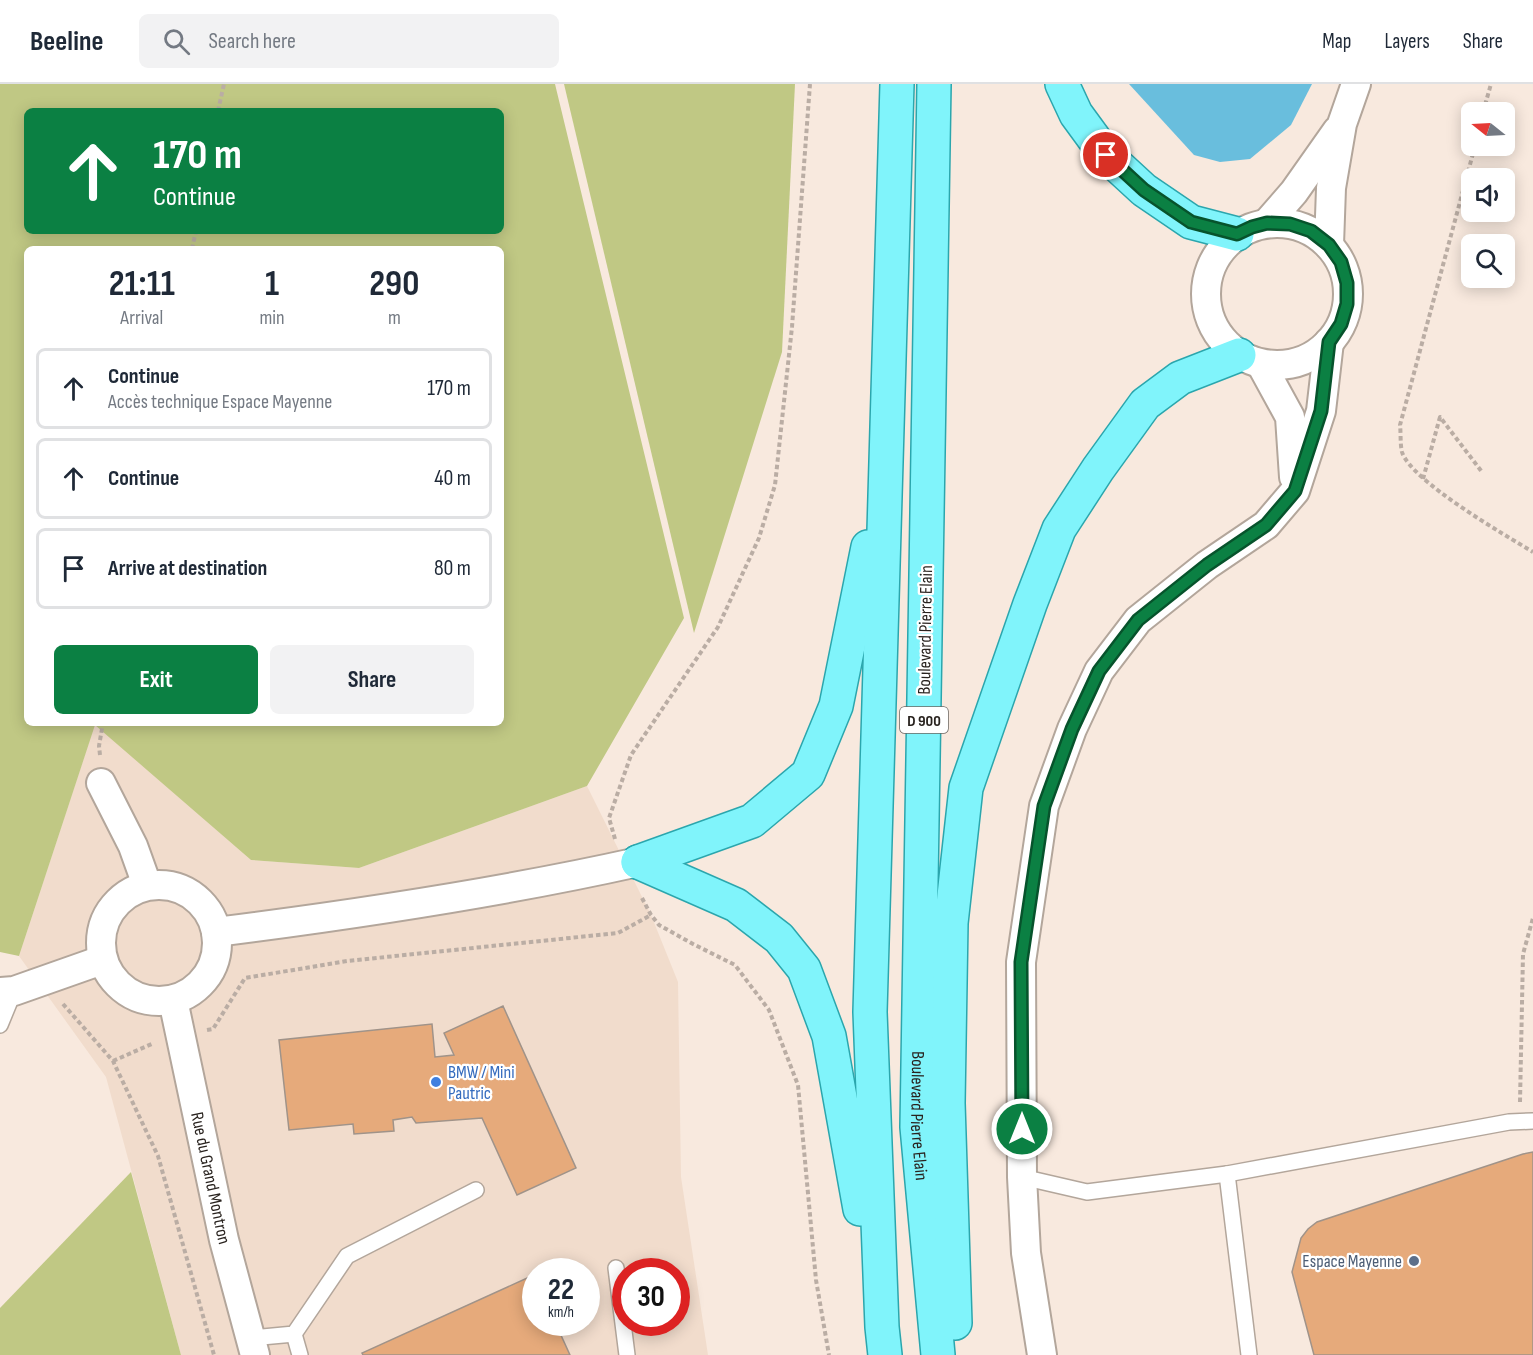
<!DOCTYPE html>
<html lang="en">
<head>
<meta charset="utf-8">
<style>
	:root { --surface:#fff; --page:#f2f2f3; --text:#1f2937; --muted:#747a83; --line:#e0e1e3; --accent:#0b8043 }
	body { margin:0; font-family:"Sofia Sans Condensed",sans-serif; background:var(--page); color:var(--text); height:100vh; display:flex; flex-direction:column; font-size:22px; white-space:nowrap }
	* { box-sizing:border-box; margin:0 }
	p { font-size:20px; color:var(--muted) }
	.icon { flex:none; width:33px; height:33px; fill:none; stroke:currentColor; stroke-width:2; stroke-linecap:round; stroke-linejoin:round }
	.map { position:relative; flex:1; overflow:hidden }
	.drawer { position:absolute; left:24px; top:162px; width:480px; height:480px; display:flex; flex-direction:column; background:var(--surface); border-radius:9px; box-shadow:0 3px 15px #0003 }
	.drawer>* { flex:none }
	.hud { position:absolute; left:24px; top:24px; width:480px; height:126px; border-radius:9px; box-shadow:0 3px 15px #0003; background:#0b8043; color:#fff; overflow:hidden }
	.needle { width:39px; rotate:288deg }
	.tools { position:absolute; left:1461px; top:18px; display:grid; gap:12px }
	.tools a { display:grid; place-items:center; width:54px; height:54px; border-radius:9px; background:var(--surface); box-shadow:0 3px 15px #0003; font-size:30px }
	.speed { position:absolute; left:522px; top:1174px; display:flex; gap:12px; font-size:30px; font-weight:700; text-align:center }
	.speed>* { display:grid; place-content:center; width:78px; height:78px; border-radius:50%; background:var(--surface); box-shadow:0 3px 15px #0003; line-height:1 }
	.speed small { font-size:15px; font-weight:400 }
	.speed .limit { border:9px solid #d22; background:#fff; color:#111 }
	.pin { position:absolute; display:grid; place-items:center; width:51px; height:51px; color:#fff; margin:-26px; border:3px solid #fff; border-radius:50%; box-shadow:0 2px 6px #0007 }
	.me { position:absolute; width:66px; margin:-33px; rotate:0deg; stroke-linejoin:round; filter:drop-shadow(0 0 4px #0008) }
	.turn { display:flex; align-items:center; gap:21px; height:126px; padding:0 30px; font-size:27px }
	.turn .icon { width:78px; height:78px; stroke-width:2.5 }
	.turn b { display:block; font-size:42px; line-height:51px }
	.eta { display:flex; justify-content:space-evenly; align-items:center; height:102px; text-align:center }
	.eta b { font-size:36px; font-weight:700; line-height:42px }
	.primary-button { display:flex; gap:12px; margin-top:auto; padding:12px 30px }
	.primary-button a { flex:1; height:69px; border-radius:9px; background:var(--accent); color:#fff; font-size:24px; font-weight:700; line-height:69px; text-align:center }
	.primary-button a+a { background:var(--page); color:var(--text) }
	ul { padding:0; list-style:none }
	li { display:flex; align-items:center; gap:18px; height:81px; margin:0 12px 9px; padding:0 18px; border:3px solid var(--line); border-radius:9px }
	li div { flex:1 }
	li b { display:block; font-size:22px }
	li em { font-style:normal }
	header { display:flex; align-items:center; gap:36px; box-sizing:border-box; height:84px; padding:0 30px; background:var(--surface); border-bottom:2px solid var(--line) }
	header strong { font-size:28px }
	nav { display:flex; gap:33px; margin-inline-start:auto; font-size:21px }
	.search { width:420px; height:54px; background:var(--page); display:flex; align-items:center; gap:15px; box-sizing:border-box; padding:0 21px; border-radius:9px; color:var(--muted); font-size:22px }
	.map>svg:first-child { display:block }
	.built { fill:#f1dccc; fill-rule:evenodd }
	.green { fill:#c0c884; fill-rule:evenodd }
	.water { fill:#69bedd }
	.building { fill:#e6aa7b; stroke:#a09389; stroke-width:1.5 }
	.lines { fill:none; stroke-linecap:round; stroke-linejoin:round }
	.lane-casing { stroke:#b3a69b; stroke-width:18 }
	.street-casing { stroke:#b3a69b; stroke-width:32 }
	.primary-casing { stroke:#2ba6ad; stroke-width:36 }
	.path { stroke:#baada4; stroke-width:4; stroke-dasharray:4.5 3; stroke-linecap:butt }
	.lane { stroke:#fff; stroke-width:15 }
	.street { stroke:#fff; stroke-width:28 }
	.primary { stroke:#80f4fb; stroke-width:33 }
	.route-casing { stroke:#07532c; stroke-width:15 }
	.route { stroke:#0b8043; stroke-width:10 }
	.shop-dot { fill:#3f7fe0; stroke:#fff; stroke-width:2 }
	.service-dot { fill:#5c6f8a; stroke:#fff; stroke-width:2 }
	.labels { text-anchor:middle; stroke-width:4.5; stroke-linejoin:round; paint-order:stroke }
	.shield { fill:#fff; stroke:#696562; stroke-width:1.5 }
	.shield-label { font-size:16px; font-weight:bold; fill:#29231f }
	.street-label { font-size:18px; fill:#29231f; stroke:#fff }
	.shop-label { font-size:18px; fill:#366cbe; stroke:#fff; text-anchor:start }
	.service-label { font-size:18px; fill:#4e5e75; stroke:#fff; text-anchor:end }
</style>
</head>
<body>
<header>
<strong>Beeline</strong>
<div class="search"><svg class="icon" aria-label="search" viewBox="0 0 24 24"><circle cx="10" cy="10" r="6"/><path d="M15 15l6 6"/></svg>Search here</div>
<nav><a>Map</a><a>Layers</a><a>Share</a></nav>
</header>
<div class="map">
<svg width="1533" height="1271" viewBox="0 0 1533 1271">
	<rect width="100%" height="100%" fill="#f8e9de"/>
	<!-- built -->
	<path class="built" d="M95 640 251 776 359 784 587 702 651 831 678 898 681 1093 708 1271H181L106 993 19 872ZM536 1188H586V1239H536ZM626 1188H676V1239H626Z"/>
	<!-- green -->
	<g class="green">
		<path d="M0 0H555L684 534 587 702 359 784 251 776 95 641 19 872 0 868ZM27 27H501V147H27ZM27 165H501V639H27Z"/>
		<path d="M564 0H795L782 268 694 549Z"/>
		<path d="M131 1088 181 1271H0V1224Z"/>
	</g>
	<!-- water -->
	<path class="water" d="M1129 0H1312L1291 41 1250 75 1220 78 1194 71Z"/>
	<!-- building -->
	<g class="building">
		<path d="M503 922 576 1084 517 1111 482 1034 416 1039 412 1033 393 1036 394 1047 354 1050 353 1040 289 1046 279 956 432 940 435 973 454 971 444 949Z"/>
		<path d="M1533 1068V1271H1314L1292 1188 1301 1154 1308 1145 1317 1138 1523 1070Z"/>
		<path d="M536 1190V1239H570L572 1243 560 1249 570 1271H363L362 1269Z"/>
	</g>
	<g class="lines">
		<defs>
			<g id="lane">
				<path d="M0 941 14 907"/>
				<path d="M1022 1093 1087 1108 1227 1090"/>
				<path d="M616 1184 627 1271"/>
				<path d="M294 1250 300 1271"/>
				<path d="M251 1254 294 1250 347 1172 476 1106"/>
				<path d="M1249 1271 1227 1090 1509 1038 1533 1037"/>
			</g>
			<g id="street">
				<path d="M1267 139 1294 108 1337 47"/>
				<circle cx="1277" cy="210" r="71"/>
				<path d="M1329 161 1331 104 1342 40 1356 0"/>
				<path d="M1261 280 1290 333 1294 393"/>
				<path d="M101 699 133 762 147 801"/>
				<circle cx="159" cy="859" r="58"/>
				<path d="M216 848C358 830 499 809 638 778"/>
				<path d="M0 908 14 907 102 876"/>
				<path id="s1" d="M173 916 224 1156 255 1271"/>
				<path d="M1042 1271 1026 1169 1022 1093 1021 878 1044 722 1072 645 1099 587 1138 536 1207 481 1266 441 1295 407 1321 327 1329 258"/>
			</g>
			<g id="primary">
				<path id="s2" d="M934 0 917 1043 938 1271"/>
				<path d="M1062 0 1076 30 1106 71 1144 106 1191 138 1237 150"/>
				<path d="M638 778 736 821 779 854 804 885 829 952 860 1125"/>
				<path d="M638 778 752 737 808 690 836 622 868 463"/>
				<path d="M955 1239 948 1019 951 839 966 704 1030 520 1059 445 1098 385 1145 320 1180 294 1239 271"/>
				<path d="M885 1271 882 1243 870 928 897 0"/>
			</g>
		</defs>
		<!-- lane casing -->
		<use href="#lane" class="lane-casing"/>
		<!-- street casing -->
		<use href="#street" class="street-casing"/>
		<!-- primary casing -->
		<use href="#primary" class="primary-casing"/>
		<!-- path -->
		<g class="path">
			<path d="M218 27 224 0"/>
			<path d="M1483 28 1491 0"/>
			<path d="M1475 62 1400 341C1401 349 1400 360 1402 368 1411 397 1505 451 1533 468"/>
			<path d="M192 165 196 147"/>
			<path d="M1423 395 1440 333 1482 388"/>
			<path d="M100 671 99 662 103 639"/>
			<path d="M615 755 609 734 631 671 718 543 759 454 775 401 792 243 810 0"/>
			<path d="M642 814 651 831 659 841 693 860 735 881 769 926 798 1001 816 1196 829 1271"/>
			<path d="M63 920 113 977 158 1072 214 1271"/>
			<path d="M207 946 213 945 245 894 347 877 618 849 651 831"/>
			<path d="M113 977 154 959"/>
			<path d="M1520 1018 1523 870 1533 834"/>
		</g>
		<!-- lane -->
		<use href="#lane" class="lane"/>
		<!-- street -->
		<use href="#street" class="street"/>
		<!-- primary -->
		<use href="#primary" class="primary"/>
	</g>
	<g class="lines">
		<defs>
			<path id="route" d="M1022 1045 1021 878 1044 722 1072 645 1099 587 1138 536 1207 481 1266 441 1295 407 1321 327 1329 258 1341 240 1347 220V199L1341 178 1329 161 1311 147 1290 140 1267 139 1252 143 1237 150 1191 138 1144 106 1106 71"/>
		</defs>
		<!-- route casing -->
		<use href="#route" class="route-casing"/>
		<!-- route -->
		<use href="#route" class="route"/>
	</g>
	<!-- markers -->
	<circle class="shop-dot" cx="436" cy="998" r="6"/>
	<circle class="service-dot" cx="1414" cy="1177" r="6"/>
	<g class="labels">
		<!-- shield labels -->
		<rect class="shield" x="900" y="623" width="48" height="26" rx="4.5"/>
		<g class="shield-label">
			<text x="924" y="642">D 900</text>
		</g>
		<!-- street labels -->
		<g class="street-label">
			<text transform="translate(925 546) rotate(-89)" y="6">Boulevard Pierre Elain</text>
			<text dy="6" stroke="none"><textPath href="#s2" startOffset="1032">Boulevard Pierre Elain</textPath></text>
			<text dy="6" stroke="none"><textPath href="#s1" startOffset="182">Rue du Grand Montron</textPath></text>
		</g>
		<!-- shop labels -->
		<g class="shop-label">
			<text x="448" y="994">BMW / Mini<tspan x="448" dy="21">Pautric</tspan></text>
		</g>
		<!-- service labels -->
		<g class="service-label">
			<text x="1402" y="1183">Espace Mayenne</text>
		</g>
	</g>
</svg>
<div class="tools">
<a><svg class="needle" viewBox="-14 -14 28 28"><path d="M0-13l5 13h-10z" fill="#e53935"/><path d="M0 13l5-13h-10z" fill="#747a83"/></svg></a>
<a><svg class="icon" aria-label="sound" viewBox="0 0 24 24"><path d="M4 9h4l5-4v14l-5-4H4zM17 9q2 3 0 6"/></svg></a>
<a><svg class="icon" aria-label="search" viewBox="0 0 24 24"><circle cx="10" cy="10" r="6"/><path d="M15 15l6 6"/></svg></a>
</div>
<div class="speed"><div>22<small>km/h</small></div><div class="limit">30</div></div>
<div class="pin" style="left:1106px;top:71px;background:#d93025"><svg class="icon" aria-label="arrive" viewBox="0 0 24 24"><path d="M6 21V4h12l-3 4 3 4H6"/></svg></div>
<svg class="me" style="left:1022px;top:1045px" viewBox="-20 -20 40 40"><circle r="17" fill="#0b8043" stroke="#fff" stroke-width="3"/><path d="M0-11L8 9 0 5-8 9z" fill="#fff"/></svg>
<div class="hud">
<div class="turn"><svg class="icon" aria-label="ahead" viewBox="0 0 24 24"><path d="M12 20V5M6 11l6-6 6 6"/></svg><div><b>170 m</b>Continue</div></div>
</div>
<section class="drawer">
<div class="eta">
<div><b>21:11</b><p>Arrival</p></div>
<div><b>1</b><p>min</p></div>
<div><b>290</b><p>m</p></div>
</div>
<ul>
<li><svg class="icon" aria-label="ahead" viewBox="0 0 24 24"><path d="M12 20V5M6 11l6-6 6 6"/></svg><div><b>Continue</b><p>Accès technique Espace Mayenne</p></div><em>170 m</em></li>
<li><svg class="icon" aria-label="ahead" viewBox="0 0 24 24"><path d="M12 20V5M6 11l6-6 6 6"/></svg><div><b>Continue</b></div><em>40 m</em></li>
<li><svg class="icon" aria-label="arrive" viewBox="0 0 24 24"><path d="M6 21V4h12l-3 4 3 4H6"/></svg><div><b>Arrive at destination</b></div><em>80 m</em></li>
</ul>
<div class="primary-button"><a>Exit</a><a>Share</a></div>
</section>
</div>
</body>
</html>
